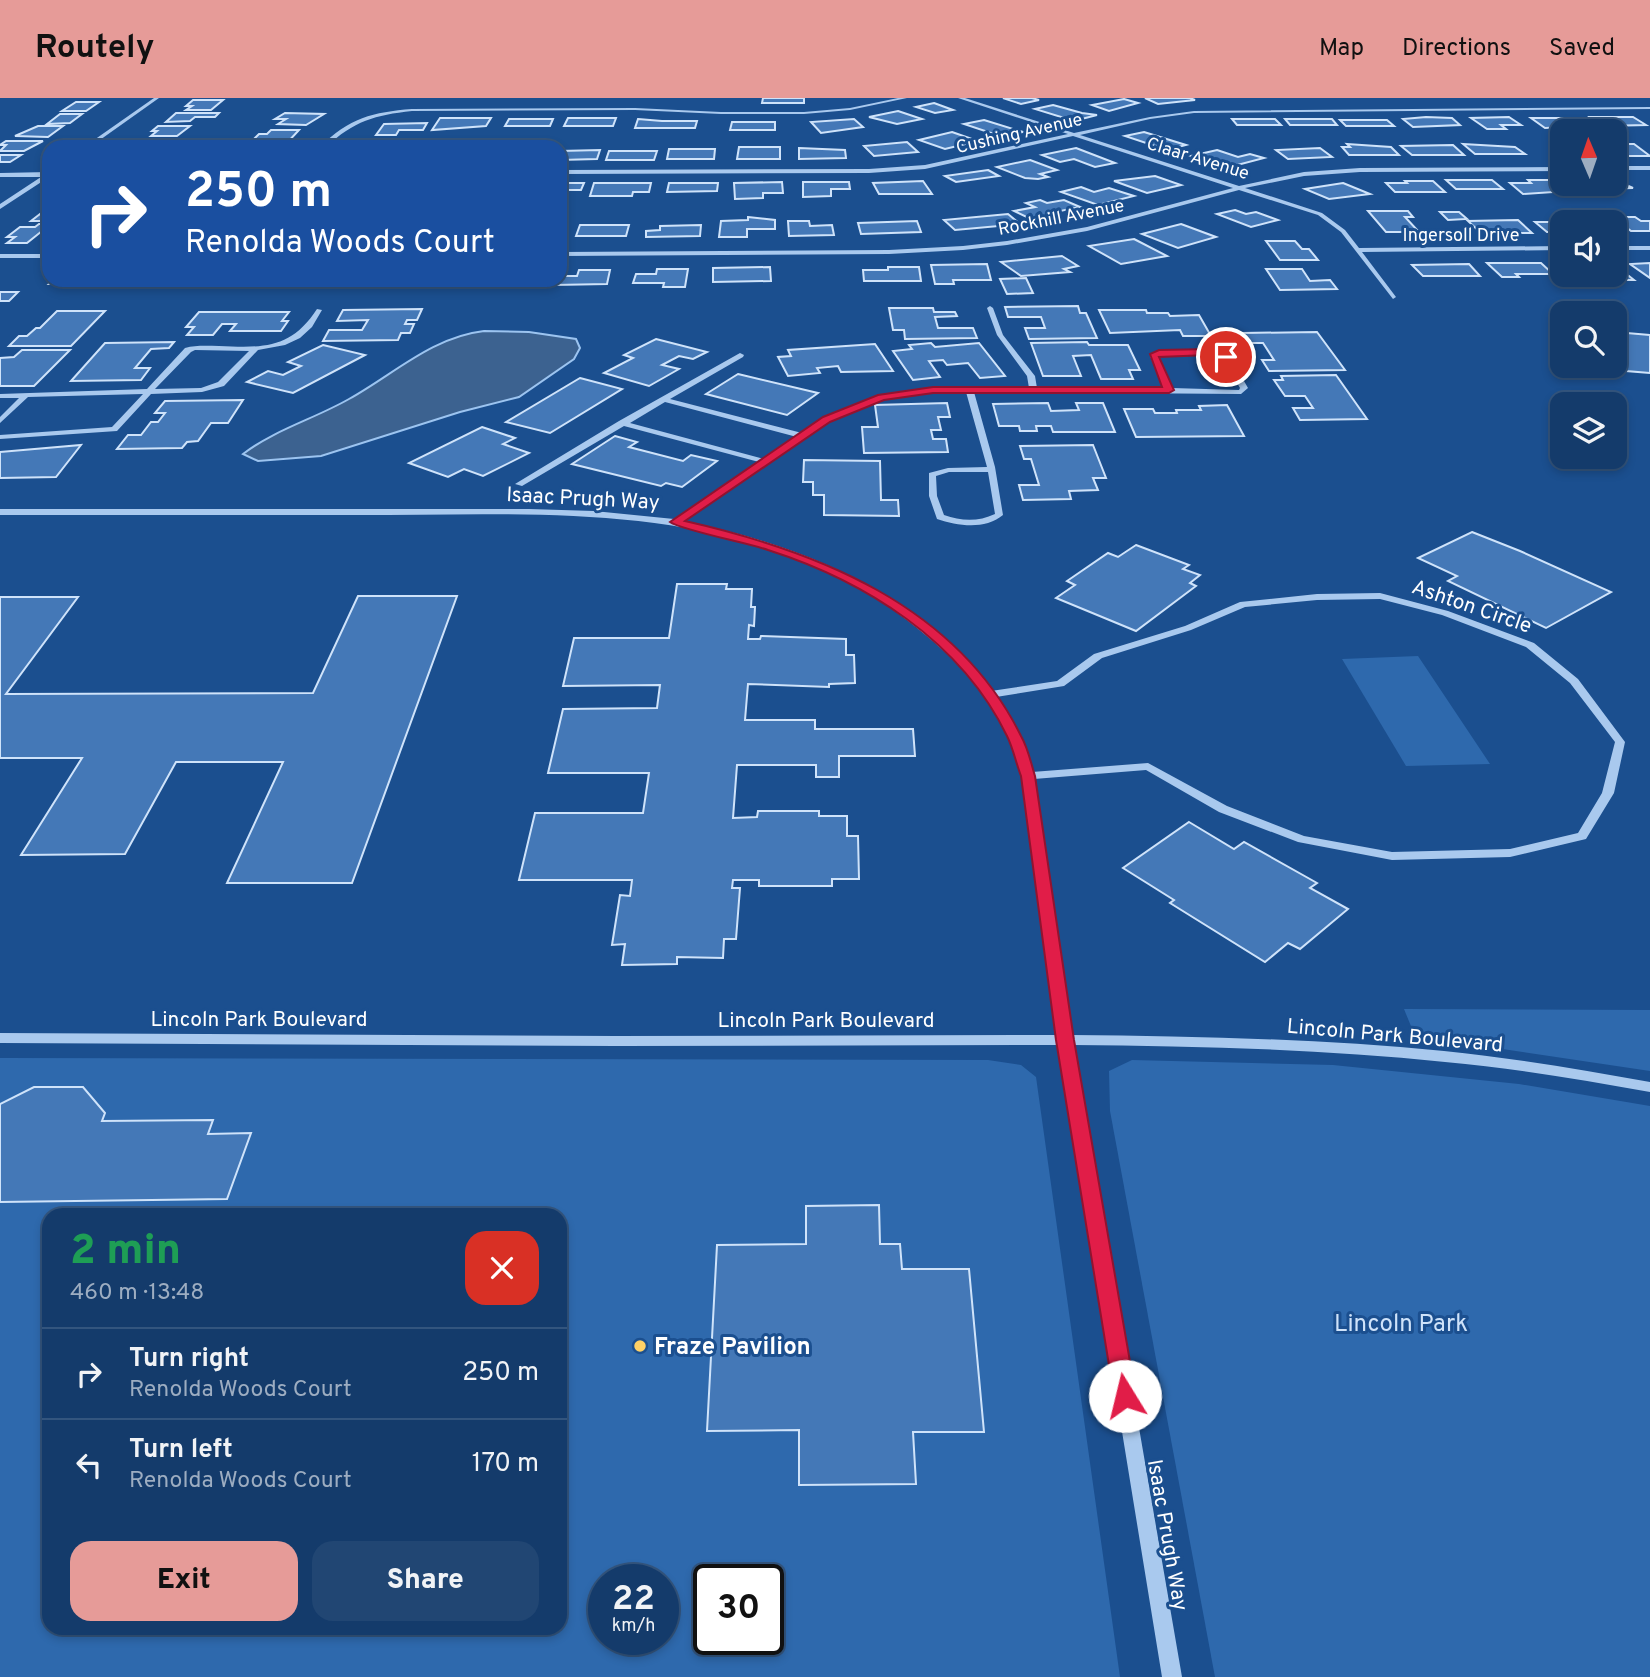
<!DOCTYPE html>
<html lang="en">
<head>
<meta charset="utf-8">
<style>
	:root { --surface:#143b6b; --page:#214673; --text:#f1f3f6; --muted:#9dadc1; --line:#33557e; --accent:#e69b98 }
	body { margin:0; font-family:Overpass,sans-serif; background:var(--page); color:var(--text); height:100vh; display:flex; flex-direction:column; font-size:26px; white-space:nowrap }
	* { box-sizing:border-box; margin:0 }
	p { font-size:23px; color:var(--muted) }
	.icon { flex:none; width:38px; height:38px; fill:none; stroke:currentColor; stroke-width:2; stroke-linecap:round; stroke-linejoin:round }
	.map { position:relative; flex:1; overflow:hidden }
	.panel { position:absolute; left:42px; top:1110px; width:525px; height:427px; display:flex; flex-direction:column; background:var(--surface); border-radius:21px; box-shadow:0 4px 10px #0003,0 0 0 2px var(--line) }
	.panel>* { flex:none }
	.hud { position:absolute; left:42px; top:42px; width:525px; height:147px; border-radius:21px; box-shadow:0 4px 10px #0003,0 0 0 2px var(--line); background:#1a4fa0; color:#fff; overflow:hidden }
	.needle { width:46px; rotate:358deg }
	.fabs { position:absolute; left:1550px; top:21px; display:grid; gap:14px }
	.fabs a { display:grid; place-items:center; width:77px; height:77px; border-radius:14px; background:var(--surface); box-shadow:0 4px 10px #0003,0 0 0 2px var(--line); font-size:35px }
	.speed { position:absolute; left:588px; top:1466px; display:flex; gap:14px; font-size:35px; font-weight:700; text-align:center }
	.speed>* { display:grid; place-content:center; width:91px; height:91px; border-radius:50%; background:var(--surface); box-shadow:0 4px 10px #0003,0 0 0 2px var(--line); line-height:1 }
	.speed small { font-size:18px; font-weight:400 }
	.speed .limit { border:4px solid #111; border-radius:10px; background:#fff; color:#111 }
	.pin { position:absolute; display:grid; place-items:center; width:60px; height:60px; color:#fff; margin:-30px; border:4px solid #fff; border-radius:50%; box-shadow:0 2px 7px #0007 }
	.me { position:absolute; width:77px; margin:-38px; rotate:351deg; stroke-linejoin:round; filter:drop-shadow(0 0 5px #0008) }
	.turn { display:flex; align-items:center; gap:24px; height:147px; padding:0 28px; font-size:32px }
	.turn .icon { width:91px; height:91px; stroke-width:2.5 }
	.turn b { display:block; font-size:49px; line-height:60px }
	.round { display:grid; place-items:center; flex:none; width:74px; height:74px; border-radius:21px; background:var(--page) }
	.summary { display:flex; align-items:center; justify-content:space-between; height:119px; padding:0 28px }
	h1 { font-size:42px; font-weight:800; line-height:52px; color:#1e9e55 }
	.action { display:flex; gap:14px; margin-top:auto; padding:14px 28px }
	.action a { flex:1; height:80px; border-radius:21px; background:var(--accent); color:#111; font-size:28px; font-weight:800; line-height:80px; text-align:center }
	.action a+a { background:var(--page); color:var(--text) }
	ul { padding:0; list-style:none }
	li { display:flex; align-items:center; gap:21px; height:91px; padding:0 28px; border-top:2px solid var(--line) }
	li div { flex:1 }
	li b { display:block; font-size:26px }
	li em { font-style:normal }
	header { display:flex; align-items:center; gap:42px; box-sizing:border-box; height:98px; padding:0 35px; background:var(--accent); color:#111 }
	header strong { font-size:33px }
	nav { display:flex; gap:38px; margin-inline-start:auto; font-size:24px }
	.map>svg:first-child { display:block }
	.green { fill:#2e69ad; fill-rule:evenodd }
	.water { fill:#3c6290; stroke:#9cc4f0; stroke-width:2 }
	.building { fill:#4478b7; stroke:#cfe3fa; stroke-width:2 }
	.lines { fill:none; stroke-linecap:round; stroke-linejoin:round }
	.minor { fill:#a9c9ee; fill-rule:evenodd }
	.route { fill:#e11d48; stroke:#92132f; stroke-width:2 }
	.poi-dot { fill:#ffd166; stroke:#1b4f8f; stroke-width:2.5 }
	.labels { text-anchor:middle; stroke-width:6; stroke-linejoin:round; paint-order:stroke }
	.far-street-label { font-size:18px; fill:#fff; stroke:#1b4f8f }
	.street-label { font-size:21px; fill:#fff; stroke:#1b4f8f }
	.near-park-label { font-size:24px; fill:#cfe3fa; stroke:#1b4f8f }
	.near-poi-label { font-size:24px; font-weight:bold; fill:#fff; stroke:#1b4f8f; text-anchor:start }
</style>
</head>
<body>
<header>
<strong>Routely</strong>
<nav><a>Map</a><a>Directions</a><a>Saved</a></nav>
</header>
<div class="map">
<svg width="1650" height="1579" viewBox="0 0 1650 1579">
	<rect width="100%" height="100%" fill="#1b4f8f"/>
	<!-- green -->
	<g class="green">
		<path d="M1418 558 1490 666 1406 668 1342 561Z"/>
		<path d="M1404 911 1650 912V973L1415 938Z"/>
		<path d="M0 960 988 962 1021 967 1036 979 1120 1579H0ZM49 1116H560V1530H49ZM604 1482H663V1542H604ZM709 1482H768V1542H709Z"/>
		<path d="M1132 962 1333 967 1519 986 1650 1008V1579H1215L1110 1013 1109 973Z"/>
	</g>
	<!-- water -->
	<path class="water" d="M484 233 529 234 576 241 580 250 574 261 519 299 460 314 321 358 258 363 243 356C276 331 314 321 349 301 394 276 432 239 484 233Z"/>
	<!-- building -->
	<g class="building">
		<path d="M763 0H804V5H762Z"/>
		<path d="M1003 0H1032L1039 2 1021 6Z"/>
		<path d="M1145 0H1190L1195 2 1158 6Z"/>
		<path d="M1124 1 1138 5 1109 13 1092 7Z"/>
		<path d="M193 2H223L211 12H186L192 8H186Z"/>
		<path d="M76 4H99L86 13H62Z"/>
		<path d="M934 5 953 12 935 15 916 9Z"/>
		<path d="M1053 7 1082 15 1097 17 1074 23 1035 11Z"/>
		<path d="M898 13 922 21 897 26 869 19Z"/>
		<path d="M176 15H219L215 19H195L190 23 166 24Z"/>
		<path d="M285 15 324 16 306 27 278 26 286 21H275Z"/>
		<path d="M60 16H82L70 25 47 26Z"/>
		<path d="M1426 19 1452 20 1460 27 1413 29 1403 21Z"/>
		<path d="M1509 19 1521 27H1501L1506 31H1487L1471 20Z"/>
		<path d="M1590 19H1633L1646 27 1602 28Z"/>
		<path d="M440 20H491L486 28 432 32Z"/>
		<path d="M568 20H616L613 28H564Z"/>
		<path d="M1531 20H1574L1586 28 1545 30Z"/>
		<path d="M509 21H553L550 28H505Z"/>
		<path d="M638 21 662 23H697L695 30H635Z"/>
		<path d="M854 21 863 29 821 35 811 24Z"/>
		<path d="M1232 21H1275L1281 27H1237Z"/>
		<path d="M1285 21H1332L1337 27H1290Z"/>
		<path d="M984 22 1023 34 1003 39 964 26Z"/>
		<path d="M1340 22H1387L1394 28H1346Z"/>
		<path d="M732 24H775V32H730Z"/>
		<path d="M427 25 423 32H399L396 37H376L384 26Z"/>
		<path d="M38 28H63L48 39 15 38Z"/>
		<path d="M158 28H190L177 38H151L157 33H152Z"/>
		<path d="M271 32H299L286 46H249L259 36H267Z"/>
		<path d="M952 34 978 43 945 51 919 42Z"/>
		<path d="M1144 34 1186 47 1167 52 1125 38Z"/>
		<path d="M140 41H172L163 49 134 47Z"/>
		<path d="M6 43H43L24 53H0L6 47H0Z"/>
		<path d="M907 44 918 54 874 58 864 48Z"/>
		<path d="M1347 46 1391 49 1399 57H1349L1342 49H1350Z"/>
		<path d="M1463 46 1515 49 1525 56H1475Z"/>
		<path d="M1615 46H1634L1650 58H1628L1615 53Z"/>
		<path d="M1453 47 1464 57H1412L1401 48Z"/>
		<path d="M739 49H780V61H737Z"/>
		<path d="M799 50 845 52 846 60 799 61Z"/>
		<path d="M1076 50 1115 65 1095 69 1074 61 1060 64 1042 57Z"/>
		<path d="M1320 50 1332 59 1288 61 1276 52Z"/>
		<path d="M669 51H715L714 61H667Z"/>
		<path d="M600 52 597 61 560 62V53Z"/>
		<path d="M1217 52 1238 59 1250 56 1264 60 1226 70 1191 58Z"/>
		<path d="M609 53H657L654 62H606Z"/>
		<path d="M0 57H21L10 64H0Z"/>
		<path d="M1030 62 1057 72 1040 76 1048 79 1038 81 1025 80 997 69Z"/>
		<path d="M988 72 999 78 956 84 945 78Z"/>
		<path d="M1155 78 1181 87 1147 95 1114 83Z"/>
		<path d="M1446 82H1492L1503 91H1456Z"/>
		<path d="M1528 82H1555L1569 93 1523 96 1510 85H1531Z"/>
		<path d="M1615 82 1633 90 1598 91 1602 94H1590L1578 86H1615Z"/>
		<path d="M923 83 932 96H879L873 85Z"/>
		<path d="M1405 83H1433L1445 94H1395L1386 85H1407Z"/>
		<path d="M782 84 783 95H763V100L735 101 734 85Z"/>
		<path d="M803 84H849L850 91H831V98L803 99Z"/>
		<path d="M560 85H584L581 92H562L560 97Z"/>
		<path d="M594 85H651L649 94H633L632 98H590Z"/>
		<path d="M669 85H718L717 93 667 94Z"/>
		<path d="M1343 85 1370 96 1329 101 1305 91Z"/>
		<path d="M1081 89 1094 94 1109 90 1134 98 1098 107 1061 94Z"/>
		<path d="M1040 102 1047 105 1064 102 1080 109 1050 115 1057 118 1035 123 1014 113 1035 109 1026 105Z"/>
		<path d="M49 109V123H31Z"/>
		<path d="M1235 112 1246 116 1256 114 1278 122 1251 129 1217 116Z"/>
		<path d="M1368 113H1408L1413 119H1405L1419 134H1386Z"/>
		<path d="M1440 114H1459L1467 121 1448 122Z"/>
		<path d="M1008 116 1020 126 955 132 944 122Z"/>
		<path d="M748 119 775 122V131H747V139H719L721 123 748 122Z"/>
		<path d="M1613 119H1635L1641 123H1650V133H1631Z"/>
		<path d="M1574 120H1598L1604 124H1563V134H1547L1535 124H1578Z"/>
		<path d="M1518 122 1532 135H1481L1468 123Z"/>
		<path d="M788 123H809L810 128 832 127 834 137 789 138Z"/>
		<path d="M917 123 921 134 861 136 858 125Z"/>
		<path d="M39 126H49V133H42L27 145H7L15 139H7L20 129H35Z"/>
		<path d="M1181 126 1216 139 1178 150 1142 136Z"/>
		<path d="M580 127H629L626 138H576Z"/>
		<path d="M701 127 700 138 646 139V133L660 132V128Z"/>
		<path d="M1134 141 1167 158 1121 166 1089 148Z"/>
		<path d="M1266 143H1295L1302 151H1309L1318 162H1280Z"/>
		<path d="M1062 158 1078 168 1064 171 1070 174 1021 178 1001 164Z"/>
		<path d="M1487 165H1541L1553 176H1516L1519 179H1502Z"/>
		<path d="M1650 165V180L1630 166Z"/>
		<path d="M987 166 991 182H953L954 186H935L931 167Z"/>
		<path d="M1469 166 1480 178H1423L1412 167Z"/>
		<path d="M1615 167 1634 182H1582L1576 177H1615Z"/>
		<path d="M770 169 771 183 713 184V170Z"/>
		<path d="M888 169H919L921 183H864L863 172H888Z"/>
		<path d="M657 171H688L685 189H663L664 185H633L636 176H656Z"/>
		<path d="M1266 171H1302L1310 183 1330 182 1337 191 1280 192Z"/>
		<path d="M579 172H610L607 186 554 187 556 182H560V178H577Z"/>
		<path d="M1026 180 1033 195 1007 196 1000 181Z"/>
		<path d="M53 182H110L107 185 49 186Z"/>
		<path d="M126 182H172L165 189H143L147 185H123Z"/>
		<path d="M198 182H247L244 185H195Z"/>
		<path d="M275 182H322L318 189H291L294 185H273Z"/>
		<path d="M395 182 391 190H358L363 183H340Z"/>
		<path d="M418 182H450L446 190H414Z"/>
		<path d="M484 182H538L516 183 514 189 480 190Z"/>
		<path d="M0 194H18L9 203H0Z"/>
		<path d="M1078 208 1080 215H1086L1097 240 1029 241 1025 230H1045L1041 219H1008L1005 209Z"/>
		<path d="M889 210H933L934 214H955L957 218 935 219 938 230H973L977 240 905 241 904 232H893Z"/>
		<path d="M422 211 417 222H407L405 226H414L410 235H401L398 242 323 243 329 232H362L368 222 337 223 343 212Z"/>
		<path d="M1099 212H1146L1147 215H1168L1170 218 1199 217 1211 238H1183L1180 232 1110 235Z"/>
		<path d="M57 213H105L71 248H9L19 238H27L36 230H40Z"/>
		<path d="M199 214H289L282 223H288L281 233H230L236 226H222L213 237H187L194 229H186Z"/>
		<path d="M1317 234 1345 272 1269 273 1262 262H1274L1263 245H1250L1243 235Z"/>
		<path d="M1615 234 1650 237V275L1626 273 1615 253Z"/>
		<path d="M656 241 707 254 693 261 679 258 662 267 679 271 649 288 604 275 633 260 624 257Z"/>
		<path d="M174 244 169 250 151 251 135 270H150L141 282 71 283 105 245Z"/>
		<path d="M1087 244 1089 247H1128L1140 272H1129L1133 281H1101L1091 257 1073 258 1081 278H1043L1031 245Z"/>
		<path d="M931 245 935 249 979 245 1005 278 980 280 968 265 947 267 943 262 929 263 940 279 913 282 893 253 912 251 909 247Z"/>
		<path d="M875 246 893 273 841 274 838 268 817 270 820 275 788 278 778 259 791 258 788 252Z"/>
		<path d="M323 247 365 257 293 295 247 284 268 273 283 277 301 268 288 264Z"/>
		<path d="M22 252H70L34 288H0V260L14 259Z"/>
		<path d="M738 276 818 295 787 317 706 296Z"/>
		<path d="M1336 277 1367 321 1300 322 1293 310H1313L1305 298H1285L1274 282H1283L1281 278Z"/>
		<path d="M580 280 622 291 550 335 506 324Z"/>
		<path d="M243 302 228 325H211L198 343 187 344 182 350 117 351 128 337H141L151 324H158L165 315H155L165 303Z"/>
		<path d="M947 305 950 319H938L941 332H931L933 341H946L948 354 864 355 862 329H878L875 307Z"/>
		<path d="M1048 305 1051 313 1079 312 1076 305H1103L1115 334H1053L1051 328H1036L1037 333H1020L1019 328H999L993 306Z"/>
		<path d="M1227 307 1244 338 1136 339 1124 311H1153L1155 315H1177L1176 312H1201L1199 308Z"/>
		<path d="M482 329 515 340 503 346 529 355 483 378 464 371 448 379 409 365Z"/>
		<path d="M615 338 637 344 629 349 683 363 691 357 717 363 682 389 666 385 661 388 572 366Z"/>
		<path d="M81 347 56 379 0 380V354Z"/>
		<path d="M1093 347 1106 380H1093L1098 392 1069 393 1071 401 1023 402 1019 387H1039L1031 361H1024L1020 348Z"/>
		<path d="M804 362 880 363 881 402H898L899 418 824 417V397H813V384H803Z"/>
		<path d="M1472 434 1520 453 1611 494 1546 530 1448 483 1457 478 1418 460Z"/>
		<path d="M1136 447 1189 467 1183 471 1200 477 1190 485 1196 488 1136 533 1056 500 1075 487 1067 483 1108 455 1118 459Z"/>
		<path d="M677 486H727L726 491H752L751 509H755L754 528 749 527 748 541H760L761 538 846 541V557H854L855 585 829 586V589L748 586 745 622H815V631H913L915 658H839V679H816V667H737L733 720 757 719 758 713H819V718H847V738H858L859 781H832V788H759V782H733L732 790H740L736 841H724L723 860 677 859V866L622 867 625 846 612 847 620 797 630 798 632 782H519L535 715H643L649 675H548L563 611 657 610 660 587 563 588 574 540H669Z"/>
		<path d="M358 498H457L352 785H227L283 664H176L125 756 21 757 82 660H0V499H78L6 596 313 595Z"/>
		<path d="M1189 724 1234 751 1244 744 1317 785 1310 790 1348 811 1300 851 1288 845 1265 864 1170 805 1174 802 1123 770Z"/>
		<path d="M34 989H83L105 1015 102 1023 213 1022 208 1036 251 1035 227 1101 0 1104V1006Z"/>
		<path d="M879 1107 880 1146H900L902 1171H969L984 1334H913L916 1386 799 1387V1332L707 1333 717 1147 806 1146V1108Z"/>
	</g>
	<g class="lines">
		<!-- minor -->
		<g class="minor">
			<path d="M154 0H159L90 49H84Z"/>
			<path d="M898 0H907L850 12 804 16H721L635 12 412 13C375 17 354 23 326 49H320C349 20 373 14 412 11L635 10 721 14H804L850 10Z"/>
			<path d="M958 0H965L1074 35 1150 19 1194 13 1650 9V11L1194 15 1150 21 1080 37 1239 88 1304 74 1360 70 1563 69V73L1360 74 1304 78 1245 90 1322 115 1345 132 1359 150 1563 148V152L1362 154 1396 199 1393 201 1341 134 1318 117 1239 92 1087 133 1007 147 963 152 889 156 560 158V154L889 152 963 148 1007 143 1087 129 1233 90 1073 38 925 71 869 75 560 76V72L869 71 925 67 1068 36Z"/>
			<rect x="1615" y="68" width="35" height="4"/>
			<path d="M49 74V79L0 111V106L41 79H0V75Z"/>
			<rect x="1615" y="148" width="35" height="4"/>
			<rect x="0" y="156" width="49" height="4"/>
			<path d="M990 208 993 210 1003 237 1035 278 1037 290H1164L1150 258 1159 253 1210 252 1229 257 1248 290 1241 296 974 294 995 369 1003 417C985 432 958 428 937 421L929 398V375L948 370 987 369 966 294H933L884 302 830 324 683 423C804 447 914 494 991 593L1057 583 1094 556 1185 528 1240 504 1317 496 1380 495 1448 513 1534 545 1578 581 1625 644 1614 695 1586 741 1510 759 1392 762 1298 744 1219 714 1146 672 1034 681 1071 937C1196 938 1320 941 1444 953 1513 960 1582 972 1650 984V994C1582 982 1514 970 1445 964 1321 951 1197 948 1073 947L1182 1579H1162L1059 947 616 948 0 945V935L616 938 1057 937C1050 879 1042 822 1034 764 1028 718 1025 671 1004 629 984 590 951 557 917 530 756 399 550 417 356 417 237 417 119 417 0 417V411H529L594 413 674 421 759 364 624 328 522 388 515 386 619 323 740 255 744 257 743 259 670 301 802 335C877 285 943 290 1029 290L1027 278 997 237 987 210ZM1210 256 1223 260 1240 290 1239 292 1172 290 1158 259ZM665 304 797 339 764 361 630 325ZM949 374H988L995 416C978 424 961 423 944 417L937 398 936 378ZM1380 501 1442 517 1526 549 1570 585 1615 644 1602 695 1578 735 1510 751 1392 754 1304 738 1227 708 1148 665 1032 674 1017 633 996 599 1064 588 1102 560 1191 532 1245 509 1317 502Z"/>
			<path d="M317 211 322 212 312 229 300 240 285 247 258 252 224 288 202 294 151 296 117 333 0 341V337L112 329 143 296 28 299 0 325V319L19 300H0V296L147 291 185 250C196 247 207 248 219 248 263 250 291 251 317 211ZM195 252 249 253 218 284 201 290 155 291 191 254Z"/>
		</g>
	</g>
	<!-- route -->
	<path class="route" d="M1210 251 1231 259 1226 262 1209 257 1159 259 1174 292 1169 295H933L884 302 830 324 685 423C818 453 957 508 1021 638 1028 650 1031 665 1035 678L1074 942 1136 1298 1133 1306 1125 1309 1117 1306 1114 1298 1056 942 1021 678C1016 665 1013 650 1007 638 961 543 865 483 768 452 748 445 681 432 670 424L823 319 878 297 933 289H1162L1150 256 1159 252Z"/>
	<!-- markers -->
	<circle class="poi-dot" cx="640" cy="1248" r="7"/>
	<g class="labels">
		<!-- far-street labels -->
		<g class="far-street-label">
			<text transform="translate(1019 35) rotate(-13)" y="6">Cushing Avenue</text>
			<text transform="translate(1198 60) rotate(17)" y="6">Claar Avenue</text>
			<text transform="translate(1061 119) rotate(-11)" y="6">Rockhill Avenue</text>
			<text x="1461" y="143">Ingersoll Drive</text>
		</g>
		<!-- street labels -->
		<g class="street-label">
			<text transform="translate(583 400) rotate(3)" y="7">Isaac Prugh Way</text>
			<text transform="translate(1472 508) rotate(19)" y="7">Ashton Circle</text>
			<text x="259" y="928">Lincoln Park Boulevard</text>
			<text x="826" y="929">Lincoln Park Boulevard</text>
			<text transform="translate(1395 937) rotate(5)" y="7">Lincoln Park Boulevard</text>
			<text transform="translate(1168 1437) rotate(80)" y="7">Isaac Prugh Way</text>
		</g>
		<!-- near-park labels -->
		<g class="near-park-label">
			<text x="1401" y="1233">Lincoln Park</text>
		</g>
		<!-- near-poi labels -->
		<g class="near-poi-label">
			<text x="654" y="1256">Fraze Pavilion</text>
		</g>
	</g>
</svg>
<div class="fabs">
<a><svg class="needle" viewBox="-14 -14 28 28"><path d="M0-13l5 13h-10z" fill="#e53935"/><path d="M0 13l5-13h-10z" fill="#9dadc1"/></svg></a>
<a><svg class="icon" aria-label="sound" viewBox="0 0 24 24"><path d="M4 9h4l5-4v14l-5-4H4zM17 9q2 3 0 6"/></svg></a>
<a><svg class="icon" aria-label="search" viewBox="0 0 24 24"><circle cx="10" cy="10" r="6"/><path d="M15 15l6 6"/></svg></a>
<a><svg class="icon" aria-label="layers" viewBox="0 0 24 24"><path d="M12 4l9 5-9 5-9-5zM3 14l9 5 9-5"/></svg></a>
</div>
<div class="speed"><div>22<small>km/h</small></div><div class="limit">30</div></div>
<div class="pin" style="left:1226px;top:259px;background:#d93025"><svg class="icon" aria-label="arrive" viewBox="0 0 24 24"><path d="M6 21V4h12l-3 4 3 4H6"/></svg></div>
<svg class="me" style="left:1125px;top:1298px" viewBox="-20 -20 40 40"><circle r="19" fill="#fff"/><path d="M0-13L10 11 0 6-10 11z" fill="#e11d48"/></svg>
<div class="hud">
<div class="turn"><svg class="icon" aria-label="right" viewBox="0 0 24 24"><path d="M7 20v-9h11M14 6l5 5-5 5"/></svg><div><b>250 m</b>Renolda Woods Court</div></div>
</div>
<section class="panel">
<div class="summary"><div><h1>2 min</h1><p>460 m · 13:48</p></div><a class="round" style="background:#d93025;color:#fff"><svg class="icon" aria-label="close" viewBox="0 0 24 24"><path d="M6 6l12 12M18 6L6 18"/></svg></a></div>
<ul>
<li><svg class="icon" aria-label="right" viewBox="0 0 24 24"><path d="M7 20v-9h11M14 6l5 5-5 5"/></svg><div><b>Turn right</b><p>Renolda Woods Court</p></div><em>250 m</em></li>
<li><svg class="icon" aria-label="left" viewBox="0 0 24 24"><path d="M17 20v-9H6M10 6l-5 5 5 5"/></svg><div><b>Turn left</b><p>Renolda Woods Court</p></div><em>170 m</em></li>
</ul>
<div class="action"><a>Exit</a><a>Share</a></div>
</section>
</div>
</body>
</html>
